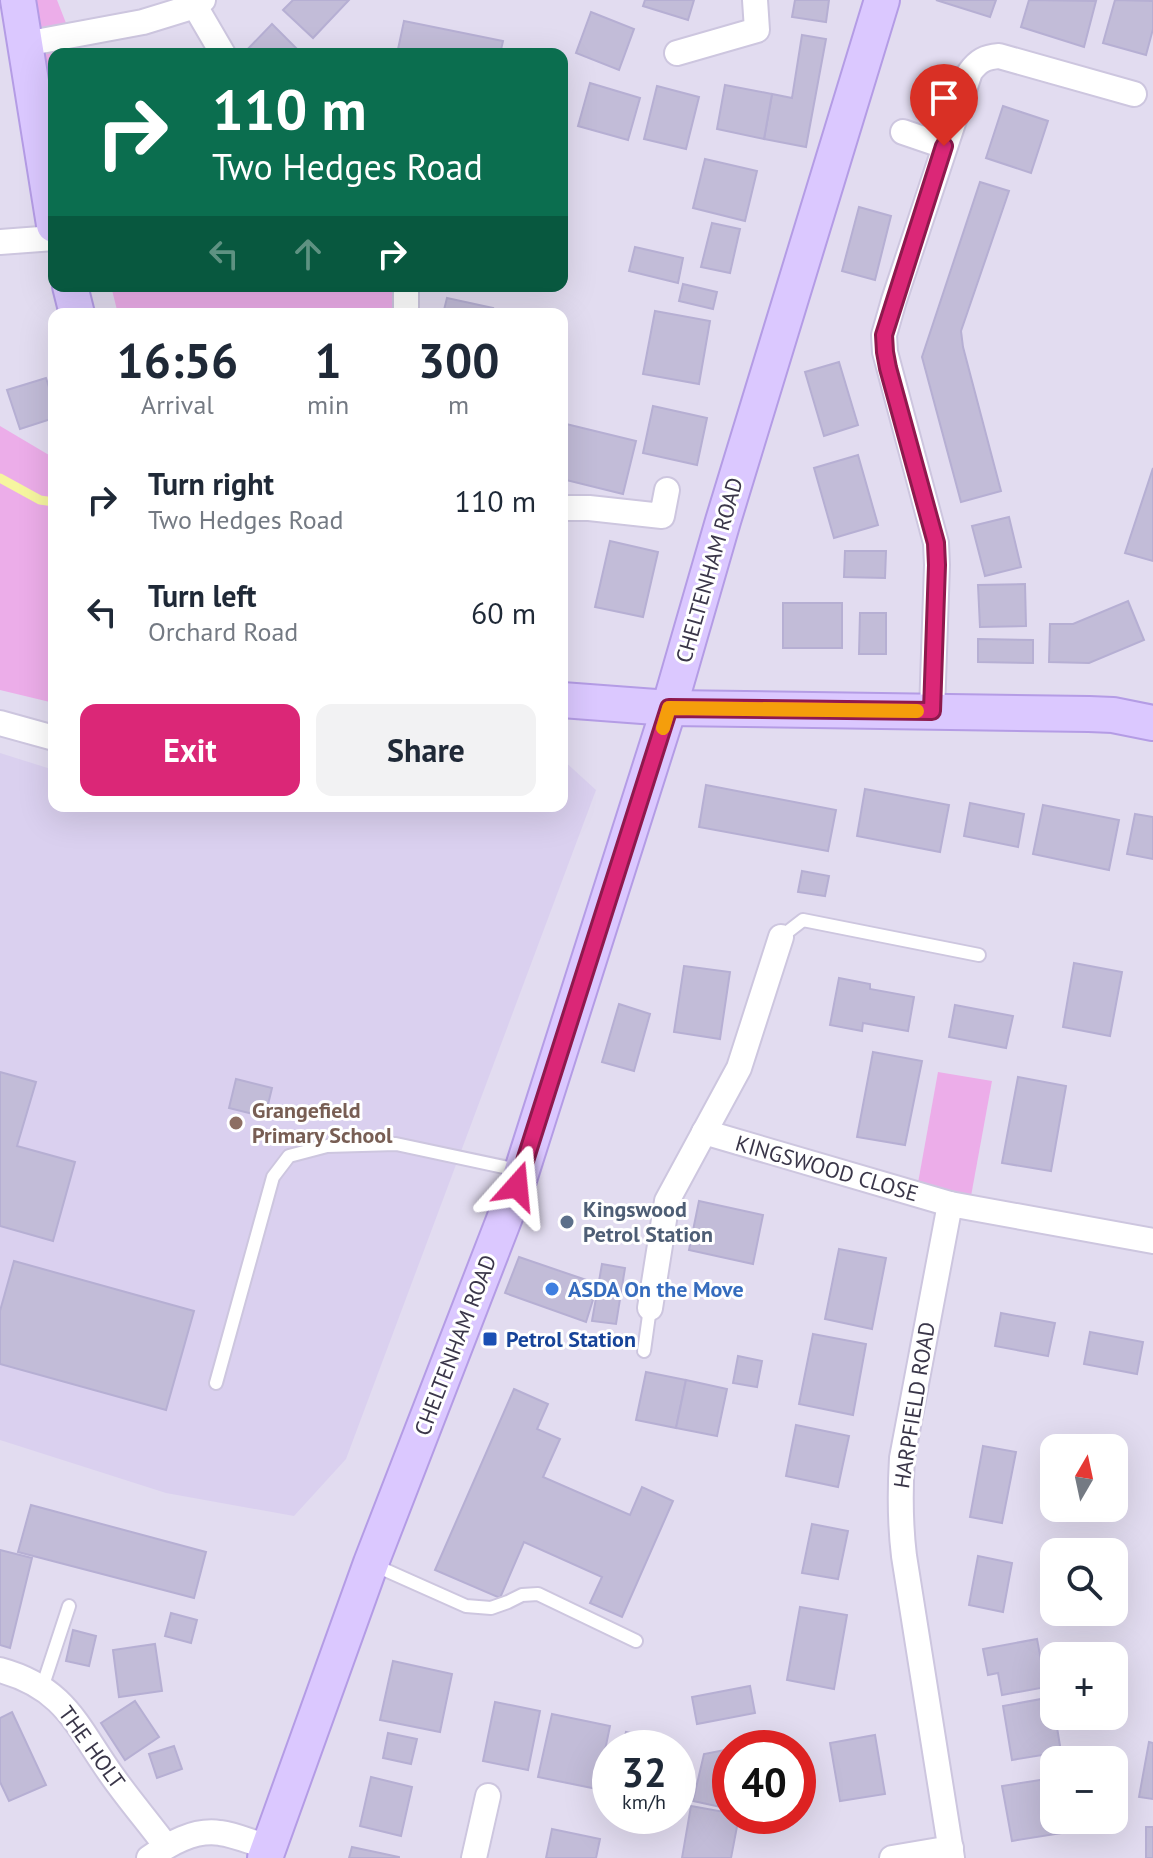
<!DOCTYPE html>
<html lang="en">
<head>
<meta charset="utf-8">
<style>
	:root { --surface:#fff; --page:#f2f2f3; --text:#1f2937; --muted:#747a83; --accent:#db2777 }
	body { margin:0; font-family:"PT Sans",sans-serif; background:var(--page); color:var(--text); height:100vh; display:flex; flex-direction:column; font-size:30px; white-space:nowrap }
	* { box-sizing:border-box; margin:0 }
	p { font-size:26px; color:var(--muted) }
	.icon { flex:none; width:44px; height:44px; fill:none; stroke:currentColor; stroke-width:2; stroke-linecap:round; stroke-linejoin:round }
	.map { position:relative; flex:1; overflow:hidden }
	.side { position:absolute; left:48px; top:308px; width:520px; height:504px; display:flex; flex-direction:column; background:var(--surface); border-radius:16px; box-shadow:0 8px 32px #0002 }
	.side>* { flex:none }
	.top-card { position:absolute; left:48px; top:48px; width:520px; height:244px; border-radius:16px; box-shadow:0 8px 32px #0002; background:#0b6e4f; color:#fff; overflow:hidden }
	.needle { width:52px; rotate:9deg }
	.tools { position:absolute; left:1040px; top:1434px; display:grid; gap:16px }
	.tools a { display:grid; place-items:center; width:88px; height:88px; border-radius:16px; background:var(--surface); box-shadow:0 8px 32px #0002; font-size:40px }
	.speed { position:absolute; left:592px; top:1730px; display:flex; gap:16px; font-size:40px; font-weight:700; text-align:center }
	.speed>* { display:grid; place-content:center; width:104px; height:104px; border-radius:50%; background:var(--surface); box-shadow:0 8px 32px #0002; line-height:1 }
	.speed small { font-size:20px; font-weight:400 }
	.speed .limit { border:12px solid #d22; background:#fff; color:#111 }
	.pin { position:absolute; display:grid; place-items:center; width:68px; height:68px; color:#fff; margin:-82px -34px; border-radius:50% 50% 50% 0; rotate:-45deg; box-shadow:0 0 8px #0007 }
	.pin .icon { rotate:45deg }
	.me { position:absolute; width:88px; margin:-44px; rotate:18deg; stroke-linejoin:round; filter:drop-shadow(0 0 6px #0008) }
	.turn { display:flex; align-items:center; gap:28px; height:168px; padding:0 32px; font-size:36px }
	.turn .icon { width:104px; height:104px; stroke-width:2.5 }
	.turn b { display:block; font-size:56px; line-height:68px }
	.lanes { display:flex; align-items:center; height:76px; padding:0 32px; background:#0003; justify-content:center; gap:40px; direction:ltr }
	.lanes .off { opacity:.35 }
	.eta { display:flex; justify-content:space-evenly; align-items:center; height:136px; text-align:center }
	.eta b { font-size:48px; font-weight:600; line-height:56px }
	.primary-button { display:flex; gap:16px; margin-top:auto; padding:16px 32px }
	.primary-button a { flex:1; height:92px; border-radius:16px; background:var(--accent); color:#fff; font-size:32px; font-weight:600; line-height:92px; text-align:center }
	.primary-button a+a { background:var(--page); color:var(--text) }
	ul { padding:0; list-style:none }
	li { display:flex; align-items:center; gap:24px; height:112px; padding:0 32px }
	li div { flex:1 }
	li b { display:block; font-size:30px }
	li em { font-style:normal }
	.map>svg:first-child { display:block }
	.residential { fill:#e2dcf0; fill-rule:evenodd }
	.education { fill:#dad0ef }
	.green { fill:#ecade9 }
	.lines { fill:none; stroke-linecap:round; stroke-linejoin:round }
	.stream { stroke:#f6f6a0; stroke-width:9 }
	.building { fill:#c2bcd8; stroke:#b6afd3; stroke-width:2 }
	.lane-casing { stroke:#cdc6df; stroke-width:16 }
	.street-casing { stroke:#cdc6df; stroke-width:28 }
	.secondary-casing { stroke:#b49ce5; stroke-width:38 }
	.lane { stroke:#fff; stroke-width:12 }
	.street { stroke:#fff; stroke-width:24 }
	.secondary { stroke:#dbc8ff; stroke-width:34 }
	.route-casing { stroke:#8e194d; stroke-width:20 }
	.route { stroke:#db2777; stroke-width:14 }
	.slow { stroke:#f59e0b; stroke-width:14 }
	.education-dot { fill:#8d6e63; stroke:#fff; stroke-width:3 }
	.service-dot { fill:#5c6f8a; stroke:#fff; stroke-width:3 }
	.shop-dot { fill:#3f7fe0; stroke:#fff; stroke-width:3 }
	.transit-dot { fill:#1a4fb4; stroke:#fff; stroke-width:3 }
	.labels { text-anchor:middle; stroke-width:6; stroke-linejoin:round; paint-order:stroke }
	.street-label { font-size:22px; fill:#3a3649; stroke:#fff }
	.education-label { font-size:22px; font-weight:bold; fill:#785e54; stroke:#fff; text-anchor:start }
	.service-label { font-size:22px; font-weight:bold; fill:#4e5e75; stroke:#fff; text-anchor:start }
	.shop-label { font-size:22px; font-weight:bold; fill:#366cbe; stroke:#fff; text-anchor:start }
	.transit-label { font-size:22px; font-weight:bold; fill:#164399; stroke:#fff; text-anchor:start }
</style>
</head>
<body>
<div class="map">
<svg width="1153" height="1858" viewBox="0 0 1153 1858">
	<rect width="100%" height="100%" fill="#ece8f5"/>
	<!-- residential -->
	<path class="residential" d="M0 0H1153V1858H0ZM54 54H562V286H54ZM54 314H562V806H54ZM1054 1448H1114V1508H1054ZM1054 1552H1114V1612H1054ZM1054 1656H1114V1716H1054ZM610 1748H678V1816H610ZM730 1748H798V1816H730ZM1054 1760H1114V1820H1054Z"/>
	<!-- education -->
	<path class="education" d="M0 753 54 770V806H562V759L596 790 346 1459 294 1516 166 1493 0 1440Z"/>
	<!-- green -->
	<g class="green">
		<path d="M18 0H57L71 36 72 54H54V225Z"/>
		<path d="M111 286H406V314H118Z"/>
		<path d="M0 426 54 458V703L0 690Z"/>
		<path d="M938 1072 992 1081 969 1207 916 1194Z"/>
	</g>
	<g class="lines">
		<!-- stream -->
		<path class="stream" d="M0 478 40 500 54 502"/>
	</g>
	<!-- building -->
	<g class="building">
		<path d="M293 0H349L313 38 283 10Z"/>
		<path d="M645 0H694L688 20 643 6Z"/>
		<path d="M795 0H829L826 22 792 17Z"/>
		<path d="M936 0H996L990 17Z"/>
		<path d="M1029 0 1096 1 1084 47 1021 27Z"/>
		<path d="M1115 0 1153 1V29L1146 55 1103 43Z"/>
		<path d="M591 12 634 29 619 70 576 53Z"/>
		<path d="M404 21 503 41 500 54H397Z"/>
		<path d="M272 24 302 54H243Z"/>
		<path d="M802 35 826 39 806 147 764 139 772 94 792 98Z"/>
		<path d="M590 83 640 98 628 140 578 126Z"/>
		<path d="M725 85 772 94 764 139 717 129Z"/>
		<path d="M657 86 699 97 686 149 644 139Z"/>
		<path d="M1003 106 1048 121 1031 173 986 158Z"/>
		<path d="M705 159 757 171 745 221 693 208Z"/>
		<path d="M980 182 1009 191 961 331 963 347 1001 491 961 502 922 357Z"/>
		<path d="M859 207 891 216 875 280 842 271Z"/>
		<path d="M712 223 740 229 730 273 701 267Z"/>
		<path d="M635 247 683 258 678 283 629 271Z"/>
		<path d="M683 284 717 292 713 309 679 301Z"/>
		<path d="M447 298 493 308 491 314H443Z"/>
		<path d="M655 311 710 321 699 384 643 374Z"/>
		<path d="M839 362 858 425 824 436 805 372Z"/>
		<path d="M46 378 54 403V418L20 429 7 390Z"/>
		<path d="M653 406 707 418 697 465 643 453Z"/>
		<path d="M562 423 636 441 623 494 562 479Z"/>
		<path d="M858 455 878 525 834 538 814 468Z"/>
		<path d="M1153 468V561L1125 553Z"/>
		<path d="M1009 517 1021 567 985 576 972 526Z"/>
		<path d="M610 541 658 552 643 617 595 607Z"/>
		<path d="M845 551H886L885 578 844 577Z"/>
		<path d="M1025 584 1026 626 980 627 978 585Z"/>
		<path d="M1128 601 1144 640 1089 663 1049 662 1050 624H1073Z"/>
		<rect x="783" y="603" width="59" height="45"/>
		<path d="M860 613H886V654H859Z"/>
		<path d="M978 639 1033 640V663L978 662Z"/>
		<path d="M706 785 836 810 828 851 699 827Z"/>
		<path d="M865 789 949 805 940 852 857 836Z"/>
		<path d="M970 803 1024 814 1018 847 964 836Z"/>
		<path d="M1043 805 1119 820 1109 870 1033 854Z"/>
		<path d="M1135 814 1153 817V859L1127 854Z"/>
		<path d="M802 871 829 876 825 896 798 892Z"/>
		<path d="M1074 963 1122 972 1110 1036 1063 1027Z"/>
		<path d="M684 966 730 972 720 1039 674 1032Z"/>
		<path d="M839 978 870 984V989L914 997 908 1031 863 1023 862 1031 830 1025Z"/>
		<path d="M619 1004 650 1014 634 1071 602 1062Z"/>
		<path d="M955 1005 1013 1016 1006 1048 949 1037Z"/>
		<path d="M873 1052 922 1061 905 1145 857 1137Z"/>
		<path d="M0 1072 36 1082 17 1146 75 1162 53 1241 0 1226Z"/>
		<path d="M1018 1077 1066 1086 1051 1171 1002 1163Z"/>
		<path d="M236 1079 272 1088 265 1117 229 1108Z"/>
		<path d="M699 1201 763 1215 753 1264 689 1250Z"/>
		<path d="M839 1249 886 1258 872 1329 825 1319Z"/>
		<path d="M519 1257 598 1284 586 1322 505 1293Z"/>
		<path d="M14 1261 194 1311 166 1410 0 1364V1311Z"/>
		<path d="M602 1264 625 1268 616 1324 592 1321Z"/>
		<path d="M1001 1313 1055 1323 1048 1356 995 1346Z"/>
		<path d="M1090 1332 1143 1342 1137 1374 1084 1364Z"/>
		<path d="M813 1334 866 1344 853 1415 799 1404Z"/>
		<path d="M738 1356 762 1361 757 1387 733 1383Z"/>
		<path d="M646 1372 686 1380 676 1428 636 1420Z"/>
		<path d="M686 1380 727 1389 717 1436 676 1428Z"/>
		<path d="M514 1389 548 1404 537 1429 560 1439 543 1477 630 1515 642 1487 673 1501 622 1617 590 1603 602 1577 524 1542 500 1598 435 1570Z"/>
		<path d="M796 1425 849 1436 838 1487 786 1476Z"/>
		<path d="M983 1446 1016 1452 1002 1523 970 1517Z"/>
		<path d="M31 1505 206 1552 194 1598 18 1552Z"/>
		<path d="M812 1524 848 1531 838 1579 802 1573Z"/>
		<path d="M0 1550 32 1558 10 1648 0 1645Z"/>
		<path d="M978 1556 1012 1563 1003 1612 969 1605Z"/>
		<path d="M800 1607 847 1615 834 1689 787 1680Z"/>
		<path d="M171 1613 197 1620 191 1643 165 1636Z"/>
		<path d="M73 1630 96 1636 89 1666 66 1661Z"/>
		<path d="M1037 1639 1046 1687 1002 1695 998 1673 988 1675 983 1649Z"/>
		<path d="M155 1644 162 1691 119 1697 113 1650Z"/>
		<path d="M393 1661 452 1674 440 1732 380 1720Z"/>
		<path d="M750 1686 755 1713 697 1724 692 1697Z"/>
		<path d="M1052 1697 1061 1752 1012 1760 1003 1706Z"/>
		<path d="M135 1701 159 1737 125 1760 101 1723Z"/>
		<path d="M495 1702 540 1711 528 1770 483 1761Z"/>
		<path d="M12 1712 46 1785 9 1801 0 1782V1718Z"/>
		<path d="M552 1714 610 1726 597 1789 538 1777Z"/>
		<path d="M626 1732 654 1738 652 1748H622Z"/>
		<path d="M388 1733 417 1739 411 1764 383 1758Z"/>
		<path d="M875 1735 885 1794 840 1801 830 1743Z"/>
		<path d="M786 1738 788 1748H735Z"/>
		<path d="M1149 1742 1153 1743V1799L1139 1797Z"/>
		<path d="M174 1746 182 1769 157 1778 149 1754Z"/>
		<path d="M730 1749V1809L693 1801 704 1754Z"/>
		<path d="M371 1777 412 1787 401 1836 360 1826Z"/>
		<path d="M1053 1778 1054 1820H1060L1062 1833 1012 1841 1002 1786Z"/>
		<path d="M691 1806 730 1813V1816H739L731 1858H682Z"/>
		<rect x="1146" y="1827" width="7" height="31"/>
		<path d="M552 1829 600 1839 596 1858H546Z"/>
		<path d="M352 1847 399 1857V1858H349Z"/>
	</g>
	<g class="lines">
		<defs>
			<g id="lane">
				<path d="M781 937 803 920 979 955"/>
				<path d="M644 1351 650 1308"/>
				<path d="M216 1383 273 1177 289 1156 327 1146 396 1144 518 1170"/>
				<path d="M374 1565 466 1606 491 1608 508 1602 522 1595 538 1594 636 1641"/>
				<path d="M42 1688 69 1606"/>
			</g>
			<g id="street">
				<path d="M195 6 223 54"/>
				<path d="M25 44 143 22 195 6 203 0"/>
				<path d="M677 53 757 30 755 0"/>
				<path d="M903 132 944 146"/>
				<path d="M0 242 54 238"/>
				<path d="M406 314V286"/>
				<path d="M562 508H589L662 516 667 490"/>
				<path d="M932 711 937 565 936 543 885 352 884 335 894 300 970 72C978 61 985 57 999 56L1134 94"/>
				<path d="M0 723 54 738"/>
				<path d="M704 1132 950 1204"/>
				<path d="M650 1308 667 1201 739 1068 781 937"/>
				<path d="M0 1670C66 1688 77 1727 113 1777 130 1801 149 1823 166 1846"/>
				<path d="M149 1858C169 1844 194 1829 220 1833 236 1835 253 1843 269 1847"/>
				<path d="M474 1858 488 1796"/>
				<path d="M892 1858 951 1848"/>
				<path d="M952 1858 904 1556C900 1523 900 1491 902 1458L950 1204 1153 1241"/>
			</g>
			<g id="secondary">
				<path d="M18 0 54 225"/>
				<path d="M70 286 77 314"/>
				<path d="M562 700 669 708 1089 714 1113 715 1153 723"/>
				<path d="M265 1858 371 1563 517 1186 669 708 723 521 882 0"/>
			</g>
		</defs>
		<!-- lane casing -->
		<use href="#lane" class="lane-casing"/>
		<!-- street casing -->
		<use href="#street" class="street-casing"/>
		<!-- secondary casing -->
		<use href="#secondary" class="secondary-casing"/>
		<!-- lane -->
		<use href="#lane" class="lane"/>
		<!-- street -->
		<use href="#street" class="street"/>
		<!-- secondary -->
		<use href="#secondary" class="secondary"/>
	</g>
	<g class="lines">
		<defs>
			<path id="route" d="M517 1186 669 708 932 711 937 565 936 543 888 368 885 352 884 335 944 146"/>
		</defs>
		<!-- route casing -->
		<use href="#route" class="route-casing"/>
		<!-- route -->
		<use href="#route" class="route"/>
		<!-- slow -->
		<path class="slow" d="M663 728 669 708 917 711"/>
	</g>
	<!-- markers -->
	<circle class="education-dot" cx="236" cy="1123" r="8"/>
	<circle class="service-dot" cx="567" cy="1222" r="8"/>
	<circle class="shop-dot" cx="552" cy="1289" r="8"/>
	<rect class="transit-dot" x="482" y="1331" width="16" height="16" rx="4"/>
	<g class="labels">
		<!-- street labels -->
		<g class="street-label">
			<text transform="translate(709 570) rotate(-74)" y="8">CHELTENHAM ROAD</text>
			<text transform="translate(827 1168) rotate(16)" y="8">KINGSWOOD CLOSE</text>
			<text transform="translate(455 1345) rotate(-69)" y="8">CHELTENHAM ROAD</text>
			<text transform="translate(914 1405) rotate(-81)" y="8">HARPFIELD ROAD</text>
			<text transform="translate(92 1747) rotate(54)" y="8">THE HOLT</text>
		</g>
		<!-- education labels -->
		<g class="education-label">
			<text x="252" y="1118">Grangefield<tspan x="252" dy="25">Primary School</tspan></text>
		</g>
		<!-- service labels -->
		<g class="service-label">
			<text x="583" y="1217">Kingswood<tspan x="583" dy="25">Petrol Station</tspan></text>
		</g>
		<!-- shop labels -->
		<g class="shop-label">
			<text x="568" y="1297">ASDA On the Move</text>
		</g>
		<!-- transit labels -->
		<g class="transit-label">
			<text x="506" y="1347">Petrol Station</text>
		</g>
	</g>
</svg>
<div class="tools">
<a><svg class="needle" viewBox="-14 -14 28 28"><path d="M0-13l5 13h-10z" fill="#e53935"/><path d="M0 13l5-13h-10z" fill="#747a83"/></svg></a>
<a><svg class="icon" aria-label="search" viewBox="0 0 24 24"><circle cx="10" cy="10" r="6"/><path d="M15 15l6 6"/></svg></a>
<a>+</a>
<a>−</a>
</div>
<div class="speed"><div>32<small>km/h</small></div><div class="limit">40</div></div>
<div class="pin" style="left:944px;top:146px;background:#d93025"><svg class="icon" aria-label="arrive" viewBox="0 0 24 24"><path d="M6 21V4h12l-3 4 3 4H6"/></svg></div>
<svg class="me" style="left:517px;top:1186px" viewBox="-20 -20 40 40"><path d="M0-17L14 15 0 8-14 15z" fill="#db2777" stroke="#fff" stroke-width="4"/></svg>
<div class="top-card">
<div class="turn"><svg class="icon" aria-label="right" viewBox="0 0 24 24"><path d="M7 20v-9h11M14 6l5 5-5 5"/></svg><div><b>110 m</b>Two Hedges Road</div></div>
<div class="lanes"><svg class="icon off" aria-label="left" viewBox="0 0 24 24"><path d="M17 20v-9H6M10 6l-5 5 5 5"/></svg><svg class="icon off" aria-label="ahead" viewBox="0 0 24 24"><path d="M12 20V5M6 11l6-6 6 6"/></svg><svg class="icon" aria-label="right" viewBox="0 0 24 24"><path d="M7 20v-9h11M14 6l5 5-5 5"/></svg></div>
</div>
<section class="side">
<div class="eta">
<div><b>16:56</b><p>Arrival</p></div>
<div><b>1</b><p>min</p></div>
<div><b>300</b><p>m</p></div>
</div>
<ul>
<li><svg class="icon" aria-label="right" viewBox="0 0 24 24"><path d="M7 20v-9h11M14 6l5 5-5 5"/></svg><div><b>Turn right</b><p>Two Hedges Road</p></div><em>110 m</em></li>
<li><svg class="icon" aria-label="left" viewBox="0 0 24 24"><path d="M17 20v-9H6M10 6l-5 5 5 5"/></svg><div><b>Turn left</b><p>Orchard Road</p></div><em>60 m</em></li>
</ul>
<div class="primary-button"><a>Exit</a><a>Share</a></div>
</section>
</div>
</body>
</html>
